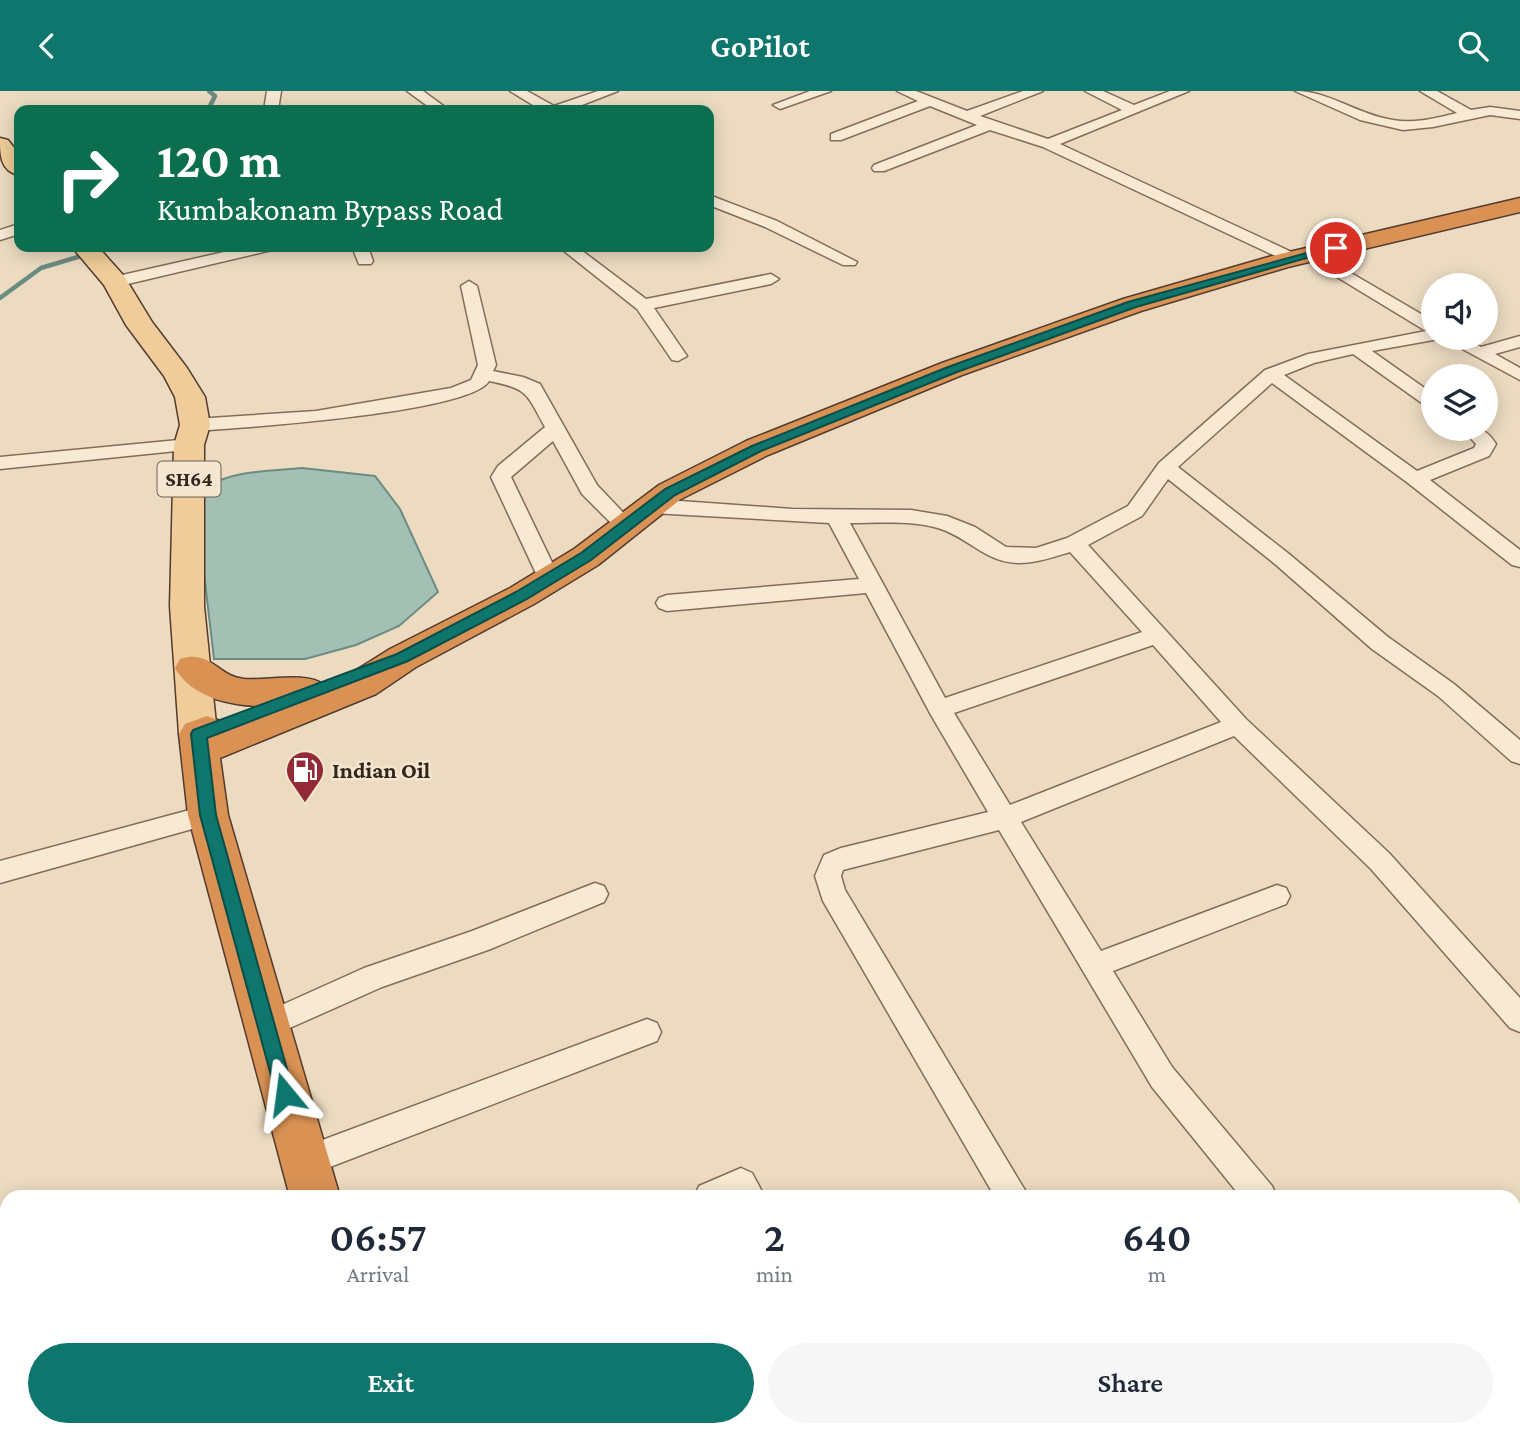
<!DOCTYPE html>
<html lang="en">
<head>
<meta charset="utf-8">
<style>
	:root { --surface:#fff; --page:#f6f6f7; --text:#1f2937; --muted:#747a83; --accent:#0f766e }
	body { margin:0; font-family:"Crimson Pro",serif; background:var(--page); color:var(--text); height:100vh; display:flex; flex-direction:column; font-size:26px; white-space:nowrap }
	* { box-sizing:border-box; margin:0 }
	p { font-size:23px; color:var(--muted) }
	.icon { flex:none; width:38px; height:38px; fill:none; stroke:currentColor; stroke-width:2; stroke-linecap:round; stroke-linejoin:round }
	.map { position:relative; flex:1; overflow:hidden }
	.details { position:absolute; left:0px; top:1099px; width:1521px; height:247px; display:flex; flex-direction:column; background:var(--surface); border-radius:21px 21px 0 0; box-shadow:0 4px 18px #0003 }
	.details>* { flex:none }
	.banner { position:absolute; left:14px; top:14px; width:700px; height:147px; border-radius:14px; box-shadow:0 4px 18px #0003; background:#0b6e4f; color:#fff; overflow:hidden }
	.fabs { position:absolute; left:1421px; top:182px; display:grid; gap:14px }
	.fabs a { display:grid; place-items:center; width:77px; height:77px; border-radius:50%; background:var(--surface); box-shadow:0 4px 18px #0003; font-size:35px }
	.pin { position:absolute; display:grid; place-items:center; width:60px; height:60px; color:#fff; margin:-30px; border:4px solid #fff; border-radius:50%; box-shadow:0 2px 7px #0007 }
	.me { position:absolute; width:77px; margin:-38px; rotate:344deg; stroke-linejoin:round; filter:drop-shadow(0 0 5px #0008) }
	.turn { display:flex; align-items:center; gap:24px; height:147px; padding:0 28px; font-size:32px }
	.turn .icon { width:91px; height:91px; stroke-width:2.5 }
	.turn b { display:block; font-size:49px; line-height:60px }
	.eta { display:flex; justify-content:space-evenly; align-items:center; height:119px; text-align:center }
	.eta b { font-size:42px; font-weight:600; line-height:49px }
	.cta { display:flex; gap:14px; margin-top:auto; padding:14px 28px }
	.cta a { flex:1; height:80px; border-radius:42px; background:var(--accent); color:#fff; font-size:28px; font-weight:600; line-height:80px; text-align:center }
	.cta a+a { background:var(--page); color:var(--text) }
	header { display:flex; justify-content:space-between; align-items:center; height:91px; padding:0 28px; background:var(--accent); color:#fff; font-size:32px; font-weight:600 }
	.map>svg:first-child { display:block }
	.water { fill:#a4bfb4; stroke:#6b8c81; stroke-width:2 }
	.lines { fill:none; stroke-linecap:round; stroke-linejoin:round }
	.stream { stroke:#6b8c81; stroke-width:4.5 }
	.street-casing { stroke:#856c59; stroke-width:3 }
	.primary-casing { stroke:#533b2e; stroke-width:3 }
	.highway-casing { stroke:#533b2e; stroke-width:3 }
	.street { fill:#f7e9d4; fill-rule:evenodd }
	.primary { fill:#efcc99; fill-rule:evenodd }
	.highway { fill:#da9254; fill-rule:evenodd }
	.route { fill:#0f766e; stroke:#0a4d48; stroke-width:2 }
	.labels { text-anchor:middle; stroke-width:5; stroke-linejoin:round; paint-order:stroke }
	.shield { fill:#f4e6d0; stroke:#6e6053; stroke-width:2 }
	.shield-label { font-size:21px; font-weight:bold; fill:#35261d }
	.poi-label { font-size:23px; font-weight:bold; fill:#35261d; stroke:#f4e6d0; text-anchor:start }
</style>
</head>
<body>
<header><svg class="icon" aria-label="back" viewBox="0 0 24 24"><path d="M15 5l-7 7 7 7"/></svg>GoPilot<svg class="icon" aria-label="search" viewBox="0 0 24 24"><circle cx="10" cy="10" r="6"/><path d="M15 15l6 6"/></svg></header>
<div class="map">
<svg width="1520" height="1345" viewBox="0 0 1520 1345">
	<rect width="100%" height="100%" fill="#ecdbc1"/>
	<!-- water -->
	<path class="water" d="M302 377 375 385 400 418 438 501 399 535 356 554 305 568H214L197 422 207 395C237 379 270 380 302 377Z"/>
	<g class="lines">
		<!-- stream -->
		<g class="stream">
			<path d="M208 19 215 5 209 0"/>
			<path d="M0 207 41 177 111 156"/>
		</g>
		<defs>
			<g id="street">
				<path d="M267 0H281L278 19H264Z"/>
				<path d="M407 0H423L449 19H433Z"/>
				<path d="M510 0H527L554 15 598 0H618L569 19H541Z"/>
				<path d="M810 0H831L780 18 773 14Z"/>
				<path d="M897 0H916L967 20 1023 0H1043L980 25 1048 48 1122 19 1085 0H1103L1134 14 1170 0H1189L1060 53 1298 164 1300 167 1298 170H1286L1043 56 990 39 884 80H874L872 77 874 74 977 34 930 15 841 49H831V43L918 10Z"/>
				<path d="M1295 0C1330 0 1358 24 1393 29 1415 33 1436 27 1457 22L1420 0H1437L1471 19 1490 16 1520 20V28L1490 24 1433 36 1403 39 1360 29Z"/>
				<path d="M709 104 777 130 857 171 855 174H843L765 136 709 114Z"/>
				<path d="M19 133V143L0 149V139Z"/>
				<path d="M246 156H274L272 159 115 196 107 191 109 187Z"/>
				<path d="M352 156H368L373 170 371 173H359Z"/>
				<path d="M559 156H577L646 208 771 183 779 188 771 193 654 217 687 265 678 270 672 269 637 218Z"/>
				<path d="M1310 158 1433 230V247L1439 248 1372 260 1433 303V317L1426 315 1353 263 1314 272 1284 284 1417 380 1474 357 1476 353 1462 338C1480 338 1486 337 1496 353L1489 365 1430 389 1520 459V476L1512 474 1408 392 1272 292 1178 376 1289 463 1388 546 1454 593 1520 649V673L1511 670 1438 605 1372 558 1275 473 1168 388 1142 425 1088 454 1246 628 1389 762 1520 907V941L1510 937 1371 778 1234 645 1021 731 1101 860 1277 794 1286 797 1290 805 1286 813 1113 880 1172 976 1272 1095 1277 1106H1241L1152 996 999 739 843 779 841 785 845 799 1029 1106H995L823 810 815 785 824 764 841 757 988 721 931 624 866 502 667 520 659 517 656 512 659 507 667 504 859 488 829 432 652 422 645 420 642 415 645 410 652 408 792 418 911 419 947 425 975 436 1006 456 1036 457 1067 447 1128 415 1159 372 1265 279 1308 263 1426 240 1304 166 1302 163ZM850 432C878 432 910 429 938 437 958 443 972 456 990 465 1017 479 1044 469 1070 461L1142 541 945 607ZM1153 554 1221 631 1010 714 954 622Z"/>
				<path d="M469 190 477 195 496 274 493 280 523 286 540 293 597 394 636 435 633 440H619L582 403 553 350 511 386 560 488 557 493 549 495 541 493 491 386 498 375 545 336C526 302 529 298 489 290 470 322 240 337 195 340L185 334 195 328 316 320 451 297 471 289 478 274 461 195Z"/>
				<path d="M1520 245V256L1495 263 1520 277V289L1442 247H1464L1481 256Z"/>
				<path d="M189 348 196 350 199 354 196 358 0 378V366Z"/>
				<path d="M208 714 217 717 221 724 217 731 0 792V770Z"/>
				<path d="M595 792 604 795 608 803 604 811 488 859 382 896 265 948 255 944 251 935 255 926 364 877 472 840Z"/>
				<path d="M647 928 657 932 661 941 657 950 304 1086 293 1082 289 1071 293 1060Z"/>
				<path d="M741 1077 752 1082 765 1106H694L699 1095Z"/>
				<path d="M1133 1339H1169L1172 1345H1136Z"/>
				<path d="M1397 1339H1434L1437 1345H1400Z"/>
			</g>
			<g id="primary">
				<path d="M0 47 8 49 19 63V84C0 80 0 64 0 47Z"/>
				<path d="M72 156H98L124 185 152 231 187 277 205 306 210 334 204 354V515L217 643 211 653 198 658 185 653 179 643 170 515 174 354 180 334 175 306 164 285 126 234 104 194Z"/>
			</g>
			<g id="highway">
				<path d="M1520 107V121L1288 176 1141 220 962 284 768 364 681 408 598 474 534 513 416 576 376 603 220 667 228 724 340 1106H290L188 724 179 643 185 633 207 625 220 630 223 634 270 615C237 616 193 609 175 577L180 568C211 558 218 586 244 588 266 590 308 580 324 594L350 583 390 558 510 497 574 458 659 394 746 350 942 272 1123 208 1272 165Z"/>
				<path d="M356 1339H412L413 1345H357Z"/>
			</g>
		</defs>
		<!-- street casing -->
		<use href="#street" class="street-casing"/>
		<!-- primary casing -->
		<use href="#primary" class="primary-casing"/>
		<!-- highway casing -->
		<use href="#highway" class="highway-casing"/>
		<!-- street -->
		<use href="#street" class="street"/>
		<!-- primary -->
		<use href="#primary" class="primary"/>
		<!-- highway -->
		<use href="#highway" class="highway"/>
	</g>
	<!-- route -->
	<path class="route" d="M1332 155 1341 157 1136 216 957 281 761 360 675 404 591 469 527 508 408 570 207 647 216 724 294 1003 291 1010 285 1013 278 1010 200 724 191 643 193 639 397 563 516 501 581 462 665 398 752 355 948 276 1128 211Z"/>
	<!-- icons -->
	<defs>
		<symbol id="fuel-pin" viewBox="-11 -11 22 30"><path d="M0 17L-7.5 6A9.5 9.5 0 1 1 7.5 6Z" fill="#922b36" stroke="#f4e6d0"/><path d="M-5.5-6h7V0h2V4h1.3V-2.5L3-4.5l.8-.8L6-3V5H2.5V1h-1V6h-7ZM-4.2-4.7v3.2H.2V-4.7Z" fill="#fff"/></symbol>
	</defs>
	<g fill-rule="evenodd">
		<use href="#fuel-pin" x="283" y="657" width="44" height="60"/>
	</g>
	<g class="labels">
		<!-- shield labels -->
		<rect class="shield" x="157.5" y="370.5" width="63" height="35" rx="5"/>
		<g class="shield-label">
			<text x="189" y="395">SH64</text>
		</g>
		<!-- poi labels -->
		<g class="poi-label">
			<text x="332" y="687">Indian Oil</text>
		</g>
	</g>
</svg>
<div class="fabs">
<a><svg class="icon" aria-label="sound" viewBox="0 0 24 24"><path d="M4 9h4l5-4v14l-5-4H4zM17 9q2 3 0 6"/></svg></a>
<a><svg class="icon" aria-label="layers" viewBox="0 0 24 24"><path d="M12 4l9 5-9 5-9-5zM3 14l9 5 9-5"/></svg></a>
</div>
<div class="pin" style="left:1336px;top:157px;background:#d93025"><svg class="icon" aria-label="arrive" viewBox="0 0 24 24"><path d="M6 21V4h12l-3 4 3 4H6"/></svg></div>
<svg class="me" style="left:285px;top:1003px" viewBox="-20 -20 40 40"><path d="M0-17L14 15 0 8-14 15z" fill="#0f766e" stroke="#fff" stroke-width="4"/></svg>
<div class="banner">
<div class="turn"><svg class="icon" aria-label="right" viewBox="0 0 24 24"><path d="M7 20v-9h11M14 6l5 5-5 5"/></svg><div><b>120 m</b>Kumbakonam Bypass Road</div></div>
</div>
<section class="details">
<div class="eta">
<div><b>06:57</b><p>Arrival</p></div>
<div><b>2</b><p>min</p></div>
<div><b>640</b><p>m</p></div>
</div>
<div class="cta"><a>Exit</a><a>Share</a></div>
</section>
</div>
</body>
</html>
